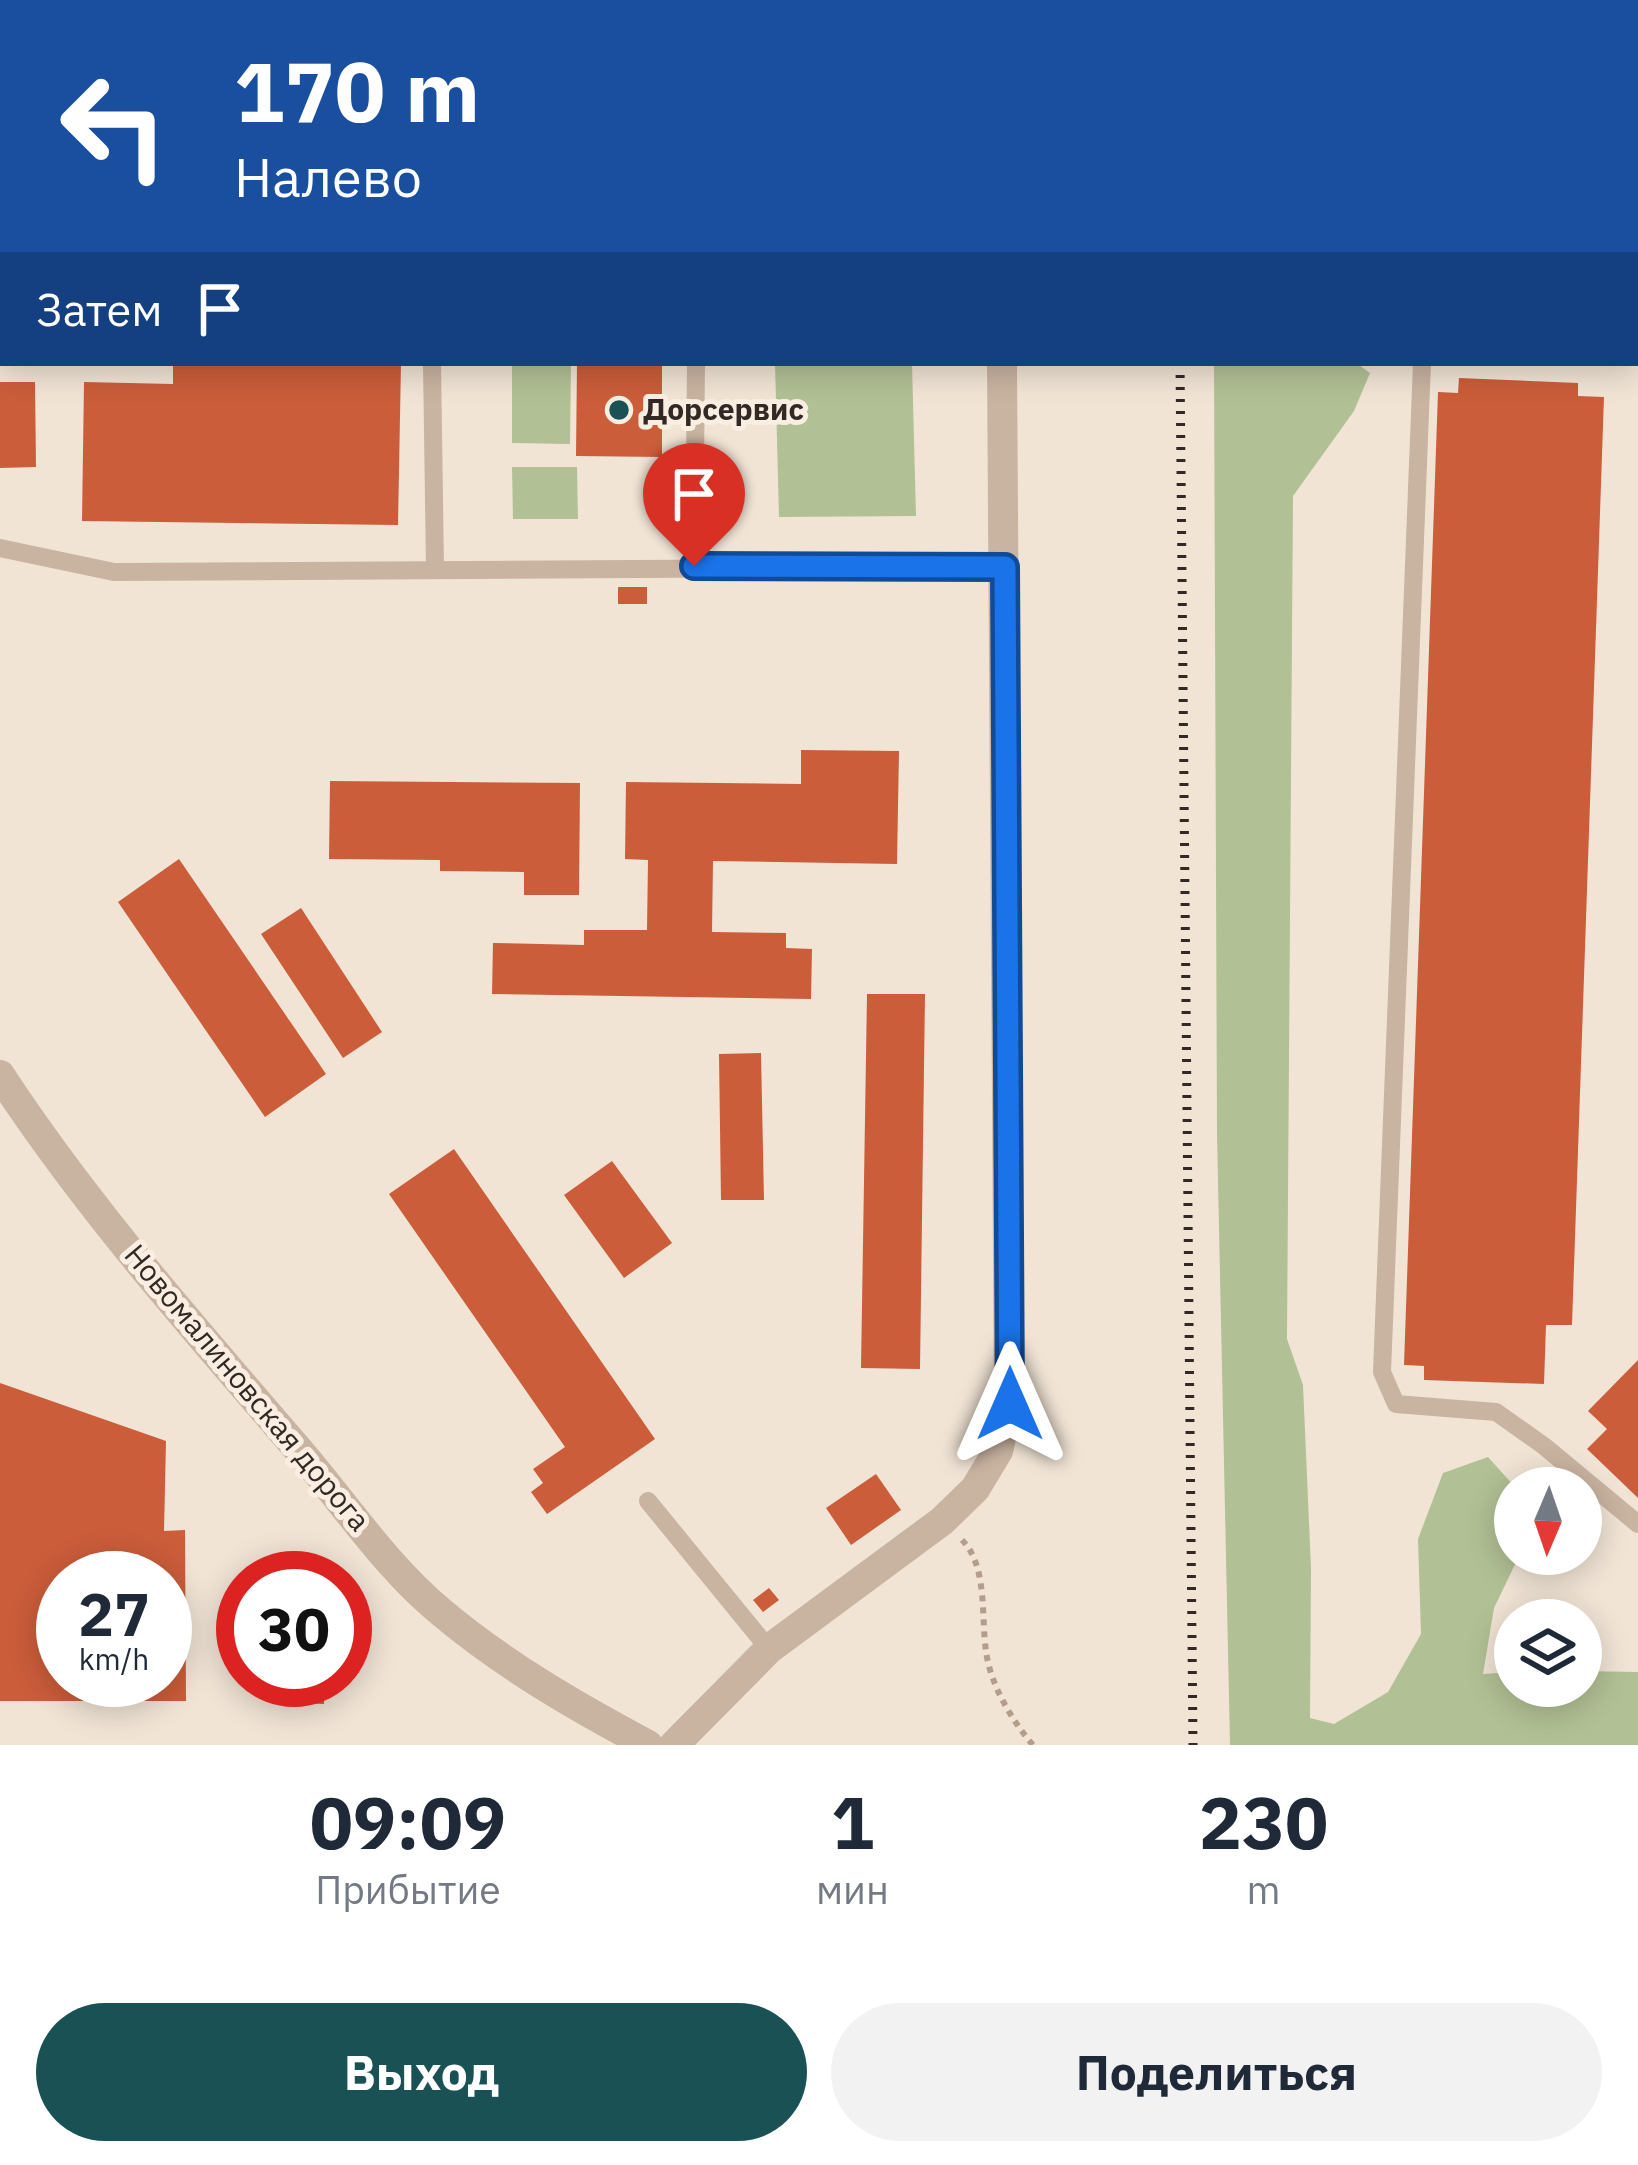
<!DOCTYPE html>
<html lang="ru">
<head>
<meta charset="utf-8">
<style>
	:root { --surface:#fff; --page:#f2f2f3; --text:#1f2937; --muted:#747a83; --accent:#195155 }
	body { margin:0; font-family:"IBM Plex Sans",sans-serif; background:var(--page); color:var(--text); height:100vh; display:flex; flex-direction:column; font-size:45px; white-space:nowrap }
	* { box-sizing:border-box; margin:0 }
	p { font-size:39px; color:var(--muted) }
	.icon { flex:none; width:66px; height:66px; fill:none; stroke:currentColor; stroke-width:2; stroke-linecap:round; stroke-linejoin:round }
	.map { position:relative; height:1745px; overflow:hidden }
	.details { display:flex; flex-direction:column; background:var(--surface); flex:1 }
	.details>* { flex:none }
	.guide { position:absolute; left:0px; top:0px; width:1638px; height:366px; box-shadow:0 6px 30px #0003; background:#1a4fa0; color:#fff; overflow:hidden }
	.needle { width:78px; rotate:182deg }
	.tools { position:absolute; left:1494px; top:1467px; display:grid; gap:24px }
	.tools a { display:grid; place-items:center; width:108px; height:108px; border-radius:50%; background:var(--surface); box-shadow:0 6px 30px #0003; font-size:60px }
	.speed { position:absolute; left:36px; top:1551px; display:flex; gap:24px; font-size:60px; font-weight:700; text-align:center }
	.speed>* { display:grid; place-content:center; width:156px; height:156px; border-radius:50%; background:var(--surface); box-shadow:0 6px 30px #0003; line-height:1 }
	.speed small { font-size:30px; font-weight:400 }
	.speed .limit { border:18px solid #d22; background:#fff; color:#111 }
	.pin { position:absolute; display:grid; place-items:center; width:102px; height:102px; color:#fff; margin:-123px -51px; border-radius:50% 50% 50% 0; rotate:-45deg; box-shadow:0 0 12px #0007 }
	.pin .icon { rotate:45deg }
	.me { position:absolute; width:132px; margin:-66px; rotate:0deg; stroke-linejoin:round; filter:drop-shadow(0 0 9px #0008) }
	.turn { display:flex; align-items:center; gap:42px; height:252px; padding:0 36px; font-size:54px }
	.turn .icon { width:156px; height:156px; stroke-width:2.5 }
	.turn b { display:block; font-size:84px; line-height:102px }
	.then { display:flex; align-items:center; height:114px; padding:0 36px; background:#0003; gap:24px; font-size:45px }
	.eta { display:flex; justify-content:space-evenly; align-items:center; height:204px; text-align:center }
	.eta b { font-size:72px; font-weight:800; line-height:84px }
	.button { display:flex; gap:24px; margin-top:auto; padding:24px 36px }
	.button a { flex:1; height:138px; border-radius:72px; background:var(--accent); color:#fff; font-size:48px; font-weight:800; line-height:138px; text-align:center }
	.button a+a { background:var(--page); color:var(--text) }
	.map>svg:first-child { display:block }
	.green { fill:#b2c095 }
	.building { fill:#cb5d3a; fill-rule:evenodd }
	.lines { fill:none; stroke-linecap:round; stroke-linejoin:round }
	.path { stroke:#b59d8c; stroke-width:6; stroke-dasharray:6 6; stroke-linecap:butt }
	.lane { stroke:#c9b3a1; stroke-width:18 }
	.street { stroke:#c9b3a1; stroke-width:30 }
	.rail { stroke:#332924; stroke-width:9; stroke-dasharray:3 9; stroke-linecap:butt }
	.route-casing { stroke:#114b97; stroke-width:30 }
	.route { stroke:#1a73e8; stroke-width:21 }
	.poi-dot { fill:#195155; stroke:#f9eee1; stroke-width:4.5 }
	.labels { text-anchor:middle; stroke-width:10; stroke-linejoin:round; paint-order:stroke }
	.poi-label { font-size:30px; font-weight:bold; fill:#332924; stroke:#f9eee1; text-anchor:start }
	.street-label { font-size:30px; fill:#332924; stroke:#f9eee1 }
</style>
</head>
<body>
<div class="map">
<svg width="1638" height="1745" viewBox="0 0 1638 1745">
	<rect width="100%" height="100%" fill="#f1e4d5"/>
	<!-- green -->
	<g class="green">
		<path d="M512 363H571L570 444 512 443Z"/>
		<path d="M775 363H912L916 516 779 517Z"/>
		<path d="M1214 363H1356L1370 373 1354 411 1293 496 1287 1339 1303 1385 1311 1568 1310 1718 1334 1724 1388 1692 1421 1634 1418 1539 1443 1473 1488 1457 1516 1488 1515 1554H1520L1494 1608 1483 1674 1515 1672V1686H1581V1671L1638 1672V1745H1230L1217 1134Z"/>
		<path d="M512 467H577L578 519H513Z"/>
	</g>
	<!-- building -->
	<g class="building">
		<path d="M173 363H401L398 525 82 521 84 382 173 384Z"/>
		<path d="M577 363H662V457L576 456Z"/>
		<path d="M1459 378 1578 383V396L1604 397 1572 1325H1546L1544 1384 1424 1380V1366L1404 1365 1438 392 1458 393Z"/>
		<path d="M0 382H35L36 467 0 468Z"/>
		<rect x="618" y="587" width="29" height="17"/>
		<path d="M801 750 899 751 897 864 713 861 712 932 786 933V948L812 949 811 999 492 994 493 943 584 945V930H647L648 860 625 859 626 782 801 784Z"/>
		<path d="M330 781 580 783 579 895H524V872L440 871V860L329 859Z"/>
		<path d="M179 859 326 1074 265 1117 118 902Z"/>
		<path d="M301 908 382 1032 343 1058 261 934Z"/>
		<path d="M867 994H925L920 1369 861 1368Z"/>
		<path d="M761 1053 764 1200H721L719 1054Z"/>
		<path d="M454 1149 655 1439 547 1514 531 1492 543 1483 533 1469 565 1447 389 1194Z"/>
		<path d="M612 1161 672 1243 624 1278 564 1195Z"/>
		<path d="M1638 1360V1498L1587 1449 1607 1429 1588 1411Z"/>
		<path d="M0 1383 166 1441 164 1531 185 1530 186 1701H0ZM63 1578H165V1680H63Z"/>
		<path d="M876 1474 901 1510 851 1545 826 1508Z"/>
		<path d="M769 1588 779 1600 763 1612 753 1600Z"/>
		<path d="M268 1680H325L324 1704 267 1702Z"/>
	</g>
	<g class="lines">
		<!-- path -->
		<path class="path" d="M962 1540C988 1566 981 1618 986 1651 990 1684 1012 1721 1033 1745"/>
		<!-- lane -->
		<g class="lane">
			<path d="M428 0V3"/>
			<path d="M1435 3V0"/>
			<path d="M1635 332H1638"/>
			<path d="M432 363 435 569"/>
			<path d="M1422 363 1382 1372 1396 1404 1496 1412 1544 1446 1638 1524"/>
			<path d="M0 548 114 572 1005 567"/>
			<path d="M694 566 696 363"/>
			<path d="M648 1501 769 1649"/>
		</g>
		<!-- street -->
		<g class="street">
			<path d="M997 0V3"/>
			<path d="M0 1075C87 1208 193 1327 296 1447 343 1501 385 1566 441 1612 504 1665 575 1706 648 1745"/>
			<path d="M674 1745 769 1649 942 1521 975 1489 998 1451 1009 1404 1002 363"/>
		</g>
		<!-- rail -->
		<g class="rail">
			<path d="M1177 0V3"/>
			<path d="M1180 363 1193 1745"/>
		</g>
	</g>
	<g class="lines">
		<defs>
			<path id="route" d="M694 566 1005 567 1010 1404"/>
		</defs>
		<!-- route casing -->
		<use href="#route" class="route-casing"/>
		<!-- route -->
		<use href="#route" class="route"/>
	</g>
	<!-- markers -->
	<circle class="poi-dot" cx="619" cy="410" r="12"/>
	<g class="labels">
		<!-- poi labels -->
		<g class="poi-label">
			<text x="643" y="420">Дорсервис</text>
		</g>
		<!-- street labels -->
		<g class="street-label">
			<text transform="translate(247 1388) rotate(50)" y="10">Новомалиновская дорога</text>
		</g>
	</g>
</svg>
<div class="tools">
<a><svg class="needle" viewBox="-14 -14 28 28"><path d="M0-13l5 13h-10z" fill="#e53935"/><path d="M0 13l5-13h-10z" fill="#747a83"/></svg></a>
<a><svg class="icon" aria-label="layers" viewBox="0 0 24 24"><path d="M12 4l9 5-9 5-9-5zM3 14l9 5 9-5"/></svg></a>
</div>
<div class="speed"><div>27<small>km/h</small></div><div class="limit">30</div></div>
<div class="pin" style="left:694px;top:566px;background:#d93025"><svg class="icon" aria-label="arrive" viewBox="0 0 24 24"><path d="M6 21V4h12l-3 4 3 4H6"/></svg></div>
<svg class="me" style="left:1010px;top:1404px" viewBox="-20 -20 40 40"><path d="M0-17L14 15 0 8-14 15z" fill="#1a73e8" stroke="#fff" stroke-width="4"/></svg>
<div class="guide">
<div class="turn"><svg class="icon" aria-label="left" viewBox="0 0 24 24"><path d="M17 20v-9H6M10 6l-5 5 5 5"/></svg><div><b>170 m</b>Налево</div></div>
<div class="then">Затем<svg class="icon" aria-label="arrive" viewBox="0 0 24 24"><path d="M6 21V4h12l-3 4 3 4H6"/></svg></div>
</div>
</div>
<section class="details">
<div class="eta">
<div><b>09:09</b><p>Прибытие</p></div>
<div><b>1</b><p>мин</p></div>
<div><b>230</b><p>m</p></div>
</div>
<div class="button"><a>Выход</a><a>Поделиться</a></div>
</section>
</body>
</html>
